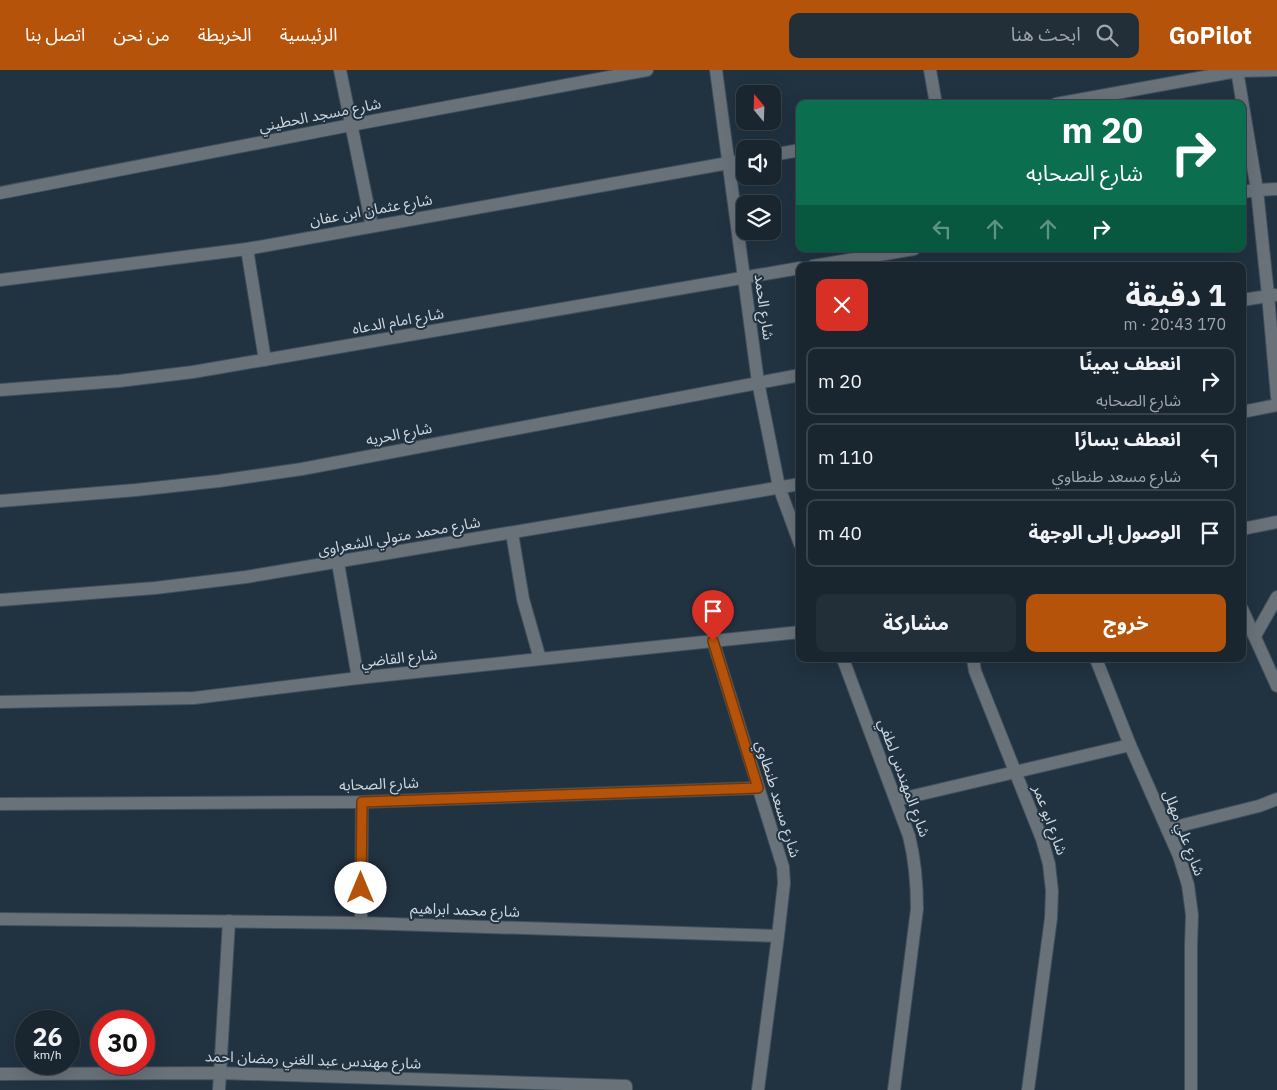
<!DOCTYPE html>
<html lang="ar">
<head>
<meta charset="utf-8">
<style>
	:root { --surface:#192630; --page:#222e38; --text:#f1f3f6; --muted:#9fa5ab; --line:#37434c; --accent:#b45309 }
	body { margin:0; font-family:"IBM Plex Sans","Noto Sans Arabic",sans-serif; background:var(--page); color:var(--text); direction:rtl; height:100vh; display:flex; flex-direction:column; font-size:19px; white-space:nowrap }
	* { box-sizing:border-box; margin:0 }
	p { font-size:16px; color:var(--muted) }
	.icon { flex:none; width:28px; height:28px; fill:none; stroke:currentColor; stroke-width:2; stroke-linecap:round; stroke-linejoin:round }
	.map { position:relative; flex:1; overflow:hidden; direction:ltr }
	.drawer { position:absolute; left:796px; top:192px; width:450px; height:400px; display:flex; flex-direction:column; background:var(--surface); border-radius:10px; box-shadow:0 5px 20px #0002,0 0 0 1px var(--line); direction:rtl }
	.drawer>* { flex:none }
	.banner { position:absolute; left:796px; top:30px; width:450px; height:152px; border-radius:10px; box-shadow:0 5px 20px #0002,0 0 0 1px var(--line); direction:rtl; background:#0b6e4f; color:#fff; overflow:hidden }
	.needle { width:32px; rotate:341deg }
	.controls { position:absolute; left:736px; top:15px; display:grid; gap:10px }
	.controls a { display:grid; place-items:center; width:45px; height:45px; border-radius:10px; background:var(--surface); box-shadow:0 5px 20px #0002,0 0 0 1px var(--line); font-size:25px }
	.speed { position:absolute; left:15px; top:940px; display:flex; gap:10px; font-size:25px; font-weight:700; text-align:center }
	.speed>* { display:grid; place-content:center; width:65px; height:65px; border-radius:50%; background:var(--surface); box-shadow:0 5px 20px #0002,0 0 0 1px var(--line); line-height:1 }
	.speed small { font-size:12px; font-weight:400 }
	.speed .limit { border:8px solid #d22; background:#fff; color:#111 }
	.pin { position:absolute; display:grid; place-items:center; width:42px; height:42px; color:#fff; margin:-51px -21px; border-radius:50% 50% 50% 0; rotate:-45deg; box-shadow:0 0 5px #0007 }
	.pin .icon { rotate:45deg }
	.me { position:absolute; width:55px; margin:-28px; rotate:0deg; stroke-linejoin:round; filter:drop-shadow(0 0 4px #0008) }
	.turn { display:flex; align-items:center; gap:18px; height:105px; padding:0 20px; font-size:22px }
	.turn .icon { width:65px; height:65px; stroke-width:2.5 }
	.turn b { display:block; font-size:35px; line-height:42px }
	.lanes { display:flex; align-items:center; height:48px; padding:0 20px; background:#0003; justify-content:center; gap:25px; direction:ltr }
	.lanes .off { opacity:.35 }
	.round { display:grid; place-items:center; flex:none; width:52px; height:52px; border-radius:10px; background:var(--page) }
	.head { display:flex; align-items:center; justify-content:space-between; height:85px; padding:0 20px }
	h1 { font-size:30px; font-weight:700; line-height:38px }
	.action { display:flex; gap:10px; margin-top:auto; padding:10px 20px }
	.action a { flex:1; height:58px; border-radius:10px; background:var(--accent); color:#fff; font-size:20px; font-weight:700; line-height:58px; text-align:center }
	.action a+a { background:var(--page); color:var(--text) }
	ul { padding:0; list-style:none }
	li { display:flex; align-items:center; gap:15px; height:68px; margin:0 10px 8px; padding:0 10px; border:2px solid var(--line); border-radius:10px }
	li div { flex:1 }
	li b { display:block; font-size:19px }
	li em { font-style:normal }
	header { display:flex; align-items:center; gap:30px; box-sizing:border-box; height:70px; padding:0 25px; background:var(--accent); color:#fff }
	header strong { font-size:24px }
	nav { display:flex; gap:28px; margin-inline-start:auto; font-size:18px }
	.search { width:350px; height:45px; background:var(--page); display:flex; align-items:center; gap:12px; box-sizing:border-box; padding:0 18px; border-radius:10px; color:var(--muted); font-size:19px }
	.map>svg:first-child { display:block }
	.lines { fill:none; stroke-linecap:round; stroke-linejoin:round }
	.minor-casing { stroke:#40505d; stroke-width:14 }
	.minor { stroke:#697179; stroke-width:12 }
	.route-casing { stroke:#753606; stroke-width:12 }
	.route { stroke:#b45309; stroke-width:9 }
	.labels { text-anchor:middle; stroke-width:4; stroke-linejoin:round; paint-order:stroke }
	.street-label { font-size:15px; fill:#cdd7e0; stroke:#213240 }
</style>
</head>
<body>
<header>
<strong>GoPilot</strong>
<div class="search"><svg class="icon" aria-label="search" viewBox="0 0 24 24"><circle cx="10" cy="10" r="6"/><path d="M15 15l6 6"/></svg>ابحث هنا</div>
<nav><a>الرئيسية</a><a>الخريطة</a><a>من نحن</a><a>اتصل بنا</a></nav>
</header>
<div class="map">
<svg width="1277" height="1020" viewBox="0 0 1277 1020">
	<rect width="100%" height="100%" fill="#213240"/>
	<g class="lines">
		<defs>
			<g id="minor">
				<path d="M340 0 372 156"/>
				<path d="M716 0 758 312 779 417 800 474"/>
				<path d="M930 0 936 34"/>
				<path d="M1237 0 1257 120 1268 225 1277 327"/>
				<path d="M1056 34 1237 1 1277 0"/>
				<path d="M772 85 800 80"/>
				<path d="M1242 122 1257 120 1277 119"/>
				<path d="M0 123 351 55 647 0"/>
				<path d="M247 179 265 290"/>
				<path d="M813 196 914 179"/>
				<path d="M0 210 247 179 745 90"/>
				<path d="M1242 230 1275 225"/>
				<path d="M0 320 119 311 193 302 800 198"/>
				<path d="M1242 342 1277 335"/>
				<path d="M0 431 136 420 219 411 302 399 800 305"/>
				<path d="M1242 459 1277 452"/>
				<path d="M512 463 523 529 540 589"/>
				<path d="M338 493 358 608"/>
				<path d="M0 530 155 518 246 507 800 414"/>
				<path d="M1242 539 1277 616"/>
				<path d="M1255 566 1277 527"/>
				<path d="M713 571 783 797 784 813 778 866 758 1020"/>
				<path d="M843 589 909 766C915 790 917 814 917 839L894 1020"/>
				<path d="M973 589 975 601 1042 769 1049 794 1052 821 1051 848 1028 1020"/>
				<path d="M1096 589 1130 675 1179 786 1188 815 1192 845 1191 875V1020"/>
				<path d="M0 632 194 628 358 608 800 562"/>
				<path d="M896 730 1130 675"/>
				<path d="M0 734 362 732 758 718"/>
				<path d="M1167 759 1259 736 1277 729"/>
				<path d="M0 849 361 853 778 866"/>
				<path d="M361 853 362 732"/>
				<path d="M0 1004 220 1003 626 1016V1020"/>
				<path d="M219 1020 229 851"/>
			</g>
		</defs>
		<!-- minor casing -->
		<use href="#minor" class="minor-casing"/>
		<!-- minor -->
		<use href="#minor" class="minor"/>
	</g>
	<g class="lines">
		<defs>
			<path id="route" d="M361 818 362 732 758 718 713 571"/>
		</defs>
		<!-- route casing -->
		<use href="#route" class="route-casing"/>
		<!-- route -->
		<use href="#route" class="route"/>
	</g>
	<g class="labels">
		<!-- street labels -->
		<g class="street-label">
			<text transform="translate(320 45) rotate(-11)" y="5">شارع مسجد الحطيني</text>
			<text transform="translate(371 140) rotate(-10)" y="5">شارع عثمان ابن عفان</text>
			<text transform="translate(764 237) rotate(82)" y="5">شارع الحمد</text>
			<text transform="translate(398 251) rotate(-10)" y="5">شارع امام الدعاه</text>
			<text transform="translate(399 364) rotate(-11)" y="5">شارع الحريه</text>
			<text transform="translate(399 466) rotate(-10)" y="5">شارع محمد متولي الشعراوى</text>
			<text transform="translate(399 588) rotate(-6)" y="5">شارع القاضي</text>
			<text transform="translate(904 708) rotate(70)" y="5">شارع المهندس لطفي</text>
			<text transform="translate(379 714) rotate(-2)" y="5">شارع الصحابه</text>
			<text transform="translate(778 729) rotate(73)" y="5">شارع مسعد طنطاوي</text>
			<text transform="translate(1050 750) rotate(70)" y="5">شارع ابو عمر</text>
			<text transform="translate(1184 763) rotate(69)" y="5">شارع علي مهلل</text>
			<text transform="translate(465 840) rotate(2)" y="5">شارع محمد ابراهيم</text>
			<text transform="translate(313 990) rotate(2)" y="5">شارع مهندس عبد الغني رمضان احمد</text>
		</g>
	</g>
</svg>
<div class="controls">
<a><svg class="needle" viewBox="-14 -14 28 28"><path d="M0-13l5 13h-10z" fill="#e53935"/><path d="M0 13l5-13h-10z" fill="#9fa5ab"/></svg></a>
<a><svg class="icon" aria-label="sound" viewBox="0 0 24 24"><path d="M4 9h4l5-4v14l-5-4H4zM17 9q2 3 0 6"/></svg></a>
<a><svg class="icon" aria-label="layers" viewBox="0 0 24 24"><path d="M12 4l9 5-9 5-9-5zM3 14l9 5 9-5"/></svg></a>
</div>
<div class="speed"><div>26<small>km/h</small></div><div class="limit">30</div></div>
<div class="pin" style="left:713px;top:571px;background:#d93025"><svg class="icon" aria-label="arrive" viewBox="0 0 24 24"><path d="M6 21V4h12l-3 4 3 4H6"/></svg></div>
<svg class="me" style="left:361px;top:818px" viewBox="-20 -20 40 40"><circle r="19" fill="#fff"/><path d="M0-13L10 11 0 6-10 11z" fill="#b45309"/></svg>
<div class="banner">
<div class="turn"><svg class="icon" aria-label="right" viewBox="0 0 24 24"><path d="M7 20v-9h11M14 6l5 5-5 5"/></svg><div><b>20 m</b>شارع الصحابه</div></div>
<div class="lanes"><svg class="icon off" aria-label="left" viewBox="0 0 24 24"><path d="M17 20v-9H6M10 6l-5 5 5 5"/></svg><svg class="icon off" aria-label="ahead" viewBox="0 0 24 24"><path d="M12 20V5M6 11l6-6 6 6"/></svg><svg class="icon off" aria-label="ahead" viewBox="0 0 24 24"><path d="M12 20V5M6 11l6-6 6 6"/></svg><svg class="icon" aria-label="right" viewBox="0 0 24 24"><path d="M7 20v-9h11M14 6l5 5-5 5"/></svg></div>
</div>
<section class="drawer">
<div class="head"><div><h1>1 دقيقة</h1><p>170 m · 20:43</p></div><a class="round" style="background:#d93025;color:#fff"><svg class="icon" aria-label="close" viewBox="0 0 24 24"><path d="M6 6l12 12M18 6L6 18"/></svg></a></div>
<ul>
<li><svg class="icon" aria-label="right" viewBox="0 0 24 24"><path d="M7 20v-9h11M14 6l5 5-5 5"/></svg><div><b>انعطف يمينًا</b><p>شارع الصحابه</p></div><em>20 m</em></li>
<li><svg class="icon" aria-label="left" viewBox="0 0 24 24"><path d="M17 20v-9H6M10 6l-5 5 5 5"/></svg><div><b>انعطف يسارًا</b><p>شارع مسعد طنطاوي</p></div><em>110 m</em></li>
<li><svg class="icon" aria-label="arrive" viewBox="0 0 24 24"><path d="M6 21V4h12l-3 4 3 4H6"/></svg><div><b>الوصول إلى الوجهة</b></div><em>40 m</em></li>
</ul>
<div class="action"><a>خروج</a><a>مشاركة</a></div>
</section>
</div>
</body>
</html>
